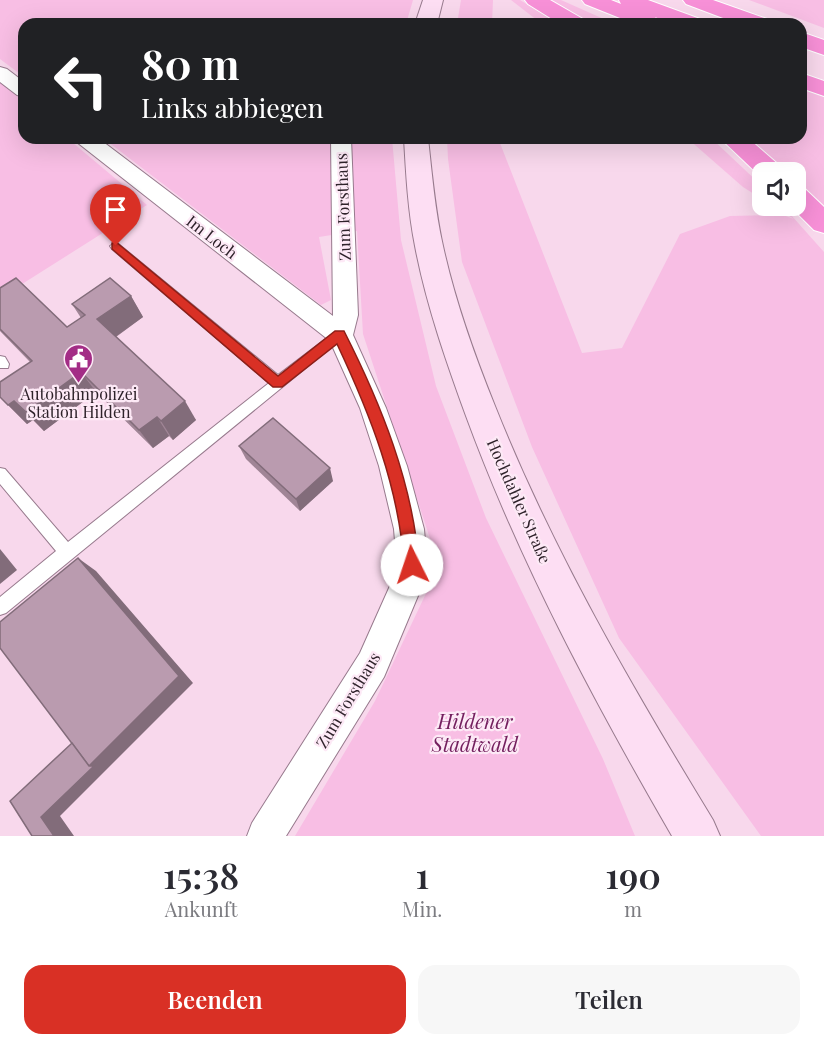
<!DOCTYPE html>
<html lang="de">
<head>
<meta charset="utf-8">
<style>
	:root { --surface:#fff; --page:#f7f7f7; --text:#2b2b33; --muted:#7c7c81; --accent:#d93025 }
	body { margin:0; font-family:"Playfair Display",serif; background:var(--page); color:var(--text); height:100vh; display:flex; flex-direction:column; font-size:22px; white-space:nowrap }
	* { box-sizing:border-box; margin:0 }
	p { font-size:20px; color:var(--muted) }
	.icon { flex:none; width:33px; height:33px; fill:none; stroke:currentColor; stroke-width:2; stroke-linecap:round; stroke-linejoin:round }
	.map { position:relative; height:836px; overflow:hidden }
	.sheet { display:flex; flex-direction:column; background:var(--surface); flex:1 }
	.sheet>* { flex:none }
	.top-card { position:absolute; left:18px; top:18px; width:789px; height:126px; border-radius:18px; box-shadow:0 6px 24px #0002; background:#202124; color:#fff; overflow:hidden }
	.buttons { position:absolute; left:752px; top:162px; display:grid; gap:12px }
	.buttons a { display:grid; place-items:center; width:54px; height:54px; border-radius:12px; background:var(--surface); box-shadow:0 6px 24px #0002; font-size:30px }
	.pin { position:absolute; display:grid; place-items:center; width:51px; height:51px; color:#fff; margin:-62px -26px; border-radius:50% 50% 50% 0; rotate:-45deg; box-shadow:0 0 6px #0007 }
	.pin .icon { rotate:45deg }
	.me { position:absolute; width:66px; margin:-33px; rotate:356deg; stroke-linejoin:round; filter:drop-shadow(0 0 4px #0008) }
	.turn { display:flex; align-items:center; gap:21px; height:126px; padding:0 24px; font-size:27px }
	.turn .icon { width:78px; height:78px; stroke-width:2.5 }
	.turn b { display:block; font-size:42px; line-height:51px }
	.eta { display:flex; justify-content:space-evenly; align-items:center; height:102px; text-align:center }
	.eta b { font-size:36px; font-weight:600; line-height:42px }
	.primary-button { display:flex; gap:12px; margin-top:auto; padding:12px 24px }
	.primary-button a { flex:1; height:69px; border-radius:18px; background:var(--accent); color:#fff; font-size:24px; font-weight:600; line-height:69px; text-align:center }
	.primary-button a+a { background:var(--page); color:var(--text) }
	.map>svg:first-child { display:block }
	.green { fill:#f8bee4 }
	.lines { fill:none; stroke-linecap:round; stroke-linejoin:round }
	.service-casing { stroke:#977a8d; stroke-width:2 }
	.minor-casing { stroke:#977a8d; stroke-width:2 }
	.secondary-casing { stroke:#977a8d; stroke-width:2 }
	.motorway-casing { stroke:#fff; stroke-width:2 }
	.service { fill:#fff; fill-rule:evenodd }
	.minor { fill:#fff; fill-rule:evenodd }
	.secondary { fill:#fddef3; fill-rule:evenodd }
	.motorway { fill:#f790d7; fill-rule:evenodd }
	.wall { fill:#a08596 }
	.shaded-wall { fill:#826c7a }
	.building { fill:#ba9baf; stroke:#826c7a; stroke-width:1.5 }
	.route { fill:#d93025; stroke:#8d1f18; stroke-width:1.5 }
	.labels { text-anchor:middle; stroke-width:4.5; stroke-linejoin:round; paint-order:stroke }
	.street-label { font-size:16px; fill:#2e222a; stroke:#fde9f6 }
	.poi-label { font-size:16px; fill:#2e222a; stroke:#fde9f6 }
	.near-park-label { font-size:20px; font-style:italic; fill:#74205f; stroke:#fde9f6 }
</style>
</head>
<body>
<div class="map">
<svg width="824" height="836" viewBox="0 0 824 836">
	<rect width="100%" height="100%" fill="#f8d8ec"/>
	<!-- green -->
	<g class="green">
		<path d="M0 0H413L406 24H24V77L0 59Z"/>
		<path d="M461 0H493L492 24H457Z"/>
		<path d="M511 0H520L559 24H542Z"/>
		<path d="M545 0H561L615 24H586Z"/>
		<path d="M749 0H824V28Z"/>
		<path d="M0 82 24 102V138H67L147 205 0 298Z"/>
		<path d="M801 87 824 96V210L795 183V172H784L744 138H801Z"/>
		<path d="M103 138H392L401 240 436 386 486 518 603 759 635 836H295L375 701 439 566 363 334 357 231 319 237 331 300 321 305Z"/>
		<path d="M447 138H498L582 353 622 348 680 234 730 216 783 215 794 219 773 206H783L824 252V836H761L619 638 532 447 462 262 448 159Z"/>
		<path d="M687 138H711L762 186V199L743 187Z"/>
	</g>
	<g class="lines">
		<defs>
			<g id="service">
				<path d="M116 242 278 375 336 331H344L346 335 6 613 0 615V597L56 551 0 484V468L5 469 68 542 269 383 112 249 110 246Z"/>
				<path d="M0 356 5 357 9 364 8 368H0Z"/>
			</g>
			<g id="minor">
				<path d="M0 67 7 69 24 82V97L17 95 0 82Z"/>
				<path d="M75 138H98L333 316 331 138H351L358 315 353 335 386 408 407 466 424 529 427 565 420 591 384 677 286 836H247L252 823 360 653 389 588 397 565 394 529 379 466 360 408 330 341 78 143Z"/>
			</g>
			<g id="secondary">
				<path d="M423 0H443L437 24H415Z"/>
				<path d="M404 138H428C432 174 435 211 443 246 455 301 474 354 495 406 553 552 632 687 713 820L720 836H672C594 701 520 563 466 416 446 361 426 304 415 246 408 211 406 174 404 138Z"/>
			</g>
			<g id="motorway">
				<path d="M525 0H550L583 19 586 24H560L528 4Z"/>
				<path d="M582 0H611L621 4 619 0H648L700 19 703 24H672L655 17 658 21 656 24H635L585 4Z"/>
				<path d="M683 0H713L767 19 770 24H739L686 4Z"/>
				<path d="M801 32 824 40V55L801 47Z"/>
				<path d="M801 73 824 81V96L801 88Z"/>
				<path d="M720 138H748L780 166 784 172H762V178Z"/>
				<path d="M795 186 804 188 824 207V233L814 230 790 206H795Z"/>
			</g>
		</defs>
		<!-- service casing -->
		<use href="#service" class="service-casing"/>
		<!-- minor casing -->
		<use href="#minor" class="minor-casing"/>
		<!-- secondary casing -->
		<use href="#secondary" class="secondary-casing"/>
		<!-- motorway casing -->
		<use href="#motorway" class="motorway-casing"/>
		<!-- service -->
		<use href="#service" class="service"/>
		<!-- minor -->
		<use href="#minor" class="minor"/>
		<!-- secondary -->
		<use href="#secondary" class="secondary"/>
		<!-- motorway -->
		<use href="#motorway" class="motorway"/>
	</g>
	<!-- wall -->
	<g class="wall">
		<path d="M0 288 67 327 81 318 72 304 131 296 143 317 116 337 196 420 173 440 169 436 153 448 96 392 44 431 33 420 27 424 8 405 30 362 0 331Z"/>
		<path d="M239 446 333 481 300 511 246 459Z"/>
	</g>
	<!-- shaded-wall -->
	<g class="shaded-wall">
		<path d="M131 296 143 317 111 340 97 319Z"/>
		<path d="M81 372 96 392 44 431 26 412Z"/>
		<path d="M14 401 33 420 27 424 8 405Z"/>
		<path d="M185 401 196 420 173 440 161 421Z"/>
		<path d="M157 417 169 436 153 448 139 430Z"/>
		<path d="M330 468 333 481 300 511 296 499Z"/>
		<path d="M0 549 17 570 0 584Z"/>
		<path d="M78 558 96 571 193 683 60 816 74 836H54L41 817 89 766Z"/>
	</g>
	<!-- building -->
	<g class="building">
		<path d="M16 278 67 327 85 315 72 304 110 278 131 296 97 319 185 401 161 421 157 417 139 430 81 372 26 412 14 401 8 405 0 397V382L32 361 0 329V288Z"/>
		<path d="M273 418 330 468 296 499 239 446Z"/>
		<path d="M78 558 179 676 89 766 0 648V622Z"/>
		<path d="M72 743 89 766H94L41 817 54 836H32L10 801Z"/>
	</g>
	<!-- route -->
	<path class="route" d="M116 242 278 376 335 331H344C381 404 413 483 419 565L417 571 412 573 406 571 404 565C399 487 370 414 337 344L282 387H273L112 249V243Z"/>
	<!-- icons -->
	<defs>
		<symbol id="civic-pin" viewBox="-11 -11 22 30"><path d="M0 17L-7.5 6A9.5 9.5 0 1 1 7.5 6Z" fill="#a32d86" stroke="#fde9f6"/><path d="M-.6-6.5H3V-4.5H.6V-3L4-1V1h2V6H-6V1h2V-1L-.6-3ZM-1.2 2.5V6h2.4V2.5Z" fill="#fff"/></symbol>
	</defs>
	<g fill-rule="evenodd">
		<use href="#civic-pin" x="62" y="342" width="33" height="45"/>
	</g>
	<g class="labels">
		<!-- street labels -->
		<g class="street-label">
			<text transform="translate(343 207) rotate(-92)" y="6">Zum Forsthaus</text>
			<text transform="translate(212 237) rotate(38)" y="6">Im Loch</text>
			<text transform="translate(519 501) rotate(66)" y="6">Hochdahler Straße</text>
			<text transform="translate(348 700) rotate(-59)" y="6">Zum Forsthaus</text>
		</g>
		<!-- poi labels -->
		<g class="poi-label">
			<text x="79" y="400">Autobahnpolizei<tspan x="79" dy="18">Station Hilden</tspan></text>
		</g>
		<!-- near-park labels -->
		<g class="near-park-label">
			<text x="475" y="729">Hildener<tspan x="475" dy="23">Stadtwald</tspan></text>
		</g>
	</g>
</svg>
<div class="buttons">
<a><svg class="icon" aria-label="sound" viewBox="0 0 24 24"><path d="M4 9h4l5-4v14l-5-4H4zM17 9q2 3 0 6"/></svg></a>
</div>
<div class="pin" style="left:116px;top:246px;background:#d93025"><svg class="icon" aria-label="arrive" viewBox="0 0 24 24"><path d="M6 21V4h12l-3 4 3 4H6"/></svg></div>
<svg class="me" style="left:412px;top:565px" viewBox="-20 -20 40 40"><circle r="19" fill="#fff"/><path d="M0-13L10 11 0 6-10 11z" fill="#d93025"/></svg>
<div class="top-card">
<div class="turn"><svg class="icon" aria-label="left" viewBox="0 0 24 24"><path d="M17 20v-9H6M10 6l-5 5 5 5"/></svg><div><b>80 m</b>Links abbiegen</div></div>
</div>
</div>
<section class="sheet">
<div class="eta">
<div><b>15:38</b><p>Ankunft</p></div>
<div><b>1</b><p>Min.</p></div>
<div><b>190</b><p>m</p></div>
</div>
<div class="primary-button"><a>Beenden</a><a>Teilen</a></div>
</section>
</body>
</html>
